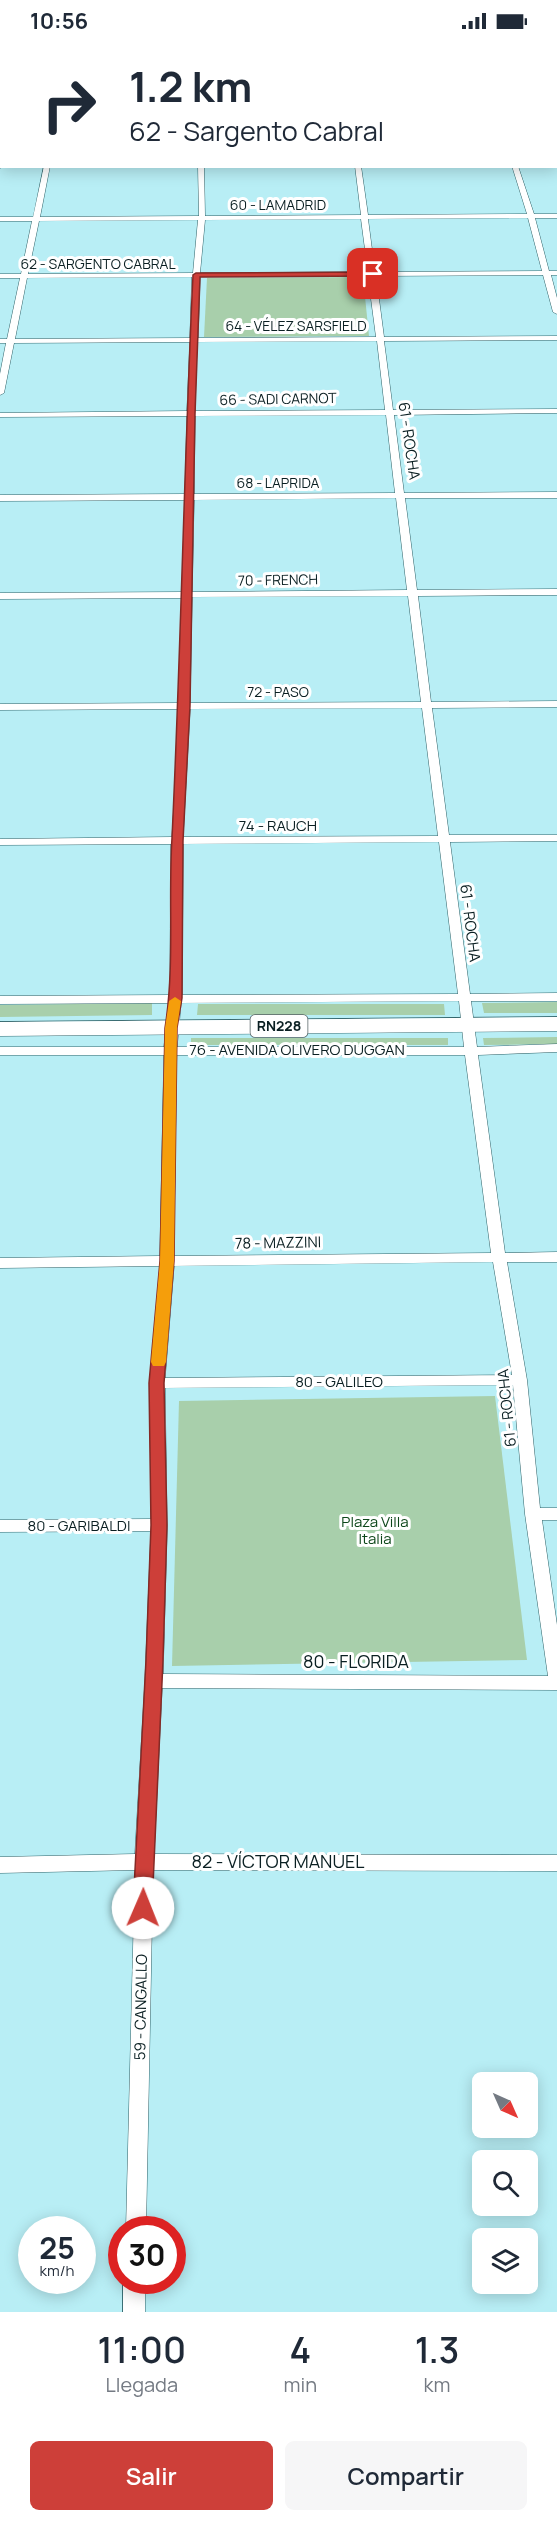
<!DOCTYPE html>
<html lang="es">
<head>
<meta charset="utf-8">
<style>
	:root { --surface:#fff; --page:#f6f6f7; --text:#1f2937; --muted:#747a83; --accent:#cd3f39 }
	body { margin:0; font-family:Manrope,sans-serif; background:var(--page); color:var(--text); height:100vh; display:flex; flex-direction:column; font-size:22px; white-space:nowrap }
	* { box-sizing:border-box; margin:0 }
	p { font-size:20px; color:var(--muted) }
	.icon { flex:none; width:33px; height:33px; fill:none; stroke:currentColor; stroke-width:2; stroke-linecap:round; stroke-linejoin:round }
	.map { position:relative; height:2270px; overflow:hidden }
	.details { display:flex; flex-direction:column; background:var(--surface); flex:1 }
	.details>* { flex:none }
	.banner { position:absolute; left:0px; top:0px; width:558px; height:126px; box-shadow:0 3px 15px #0003; background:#fff; color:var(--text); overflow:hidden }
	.needle { width:39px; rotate:135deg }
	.controls { position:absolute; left:472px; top:2030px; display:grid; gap:12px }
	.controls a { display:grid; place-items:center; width:66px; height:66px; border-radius:9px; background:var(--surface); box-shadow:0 3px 15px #0003; font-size:30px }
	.speed { position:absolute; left:18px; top:2174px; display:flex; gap:12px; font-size:30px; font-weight:700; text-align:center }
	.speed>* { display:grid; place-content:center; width:78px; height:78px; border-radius:50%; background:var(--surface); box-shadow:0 3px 15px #0003; line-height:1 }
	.speed small { font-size:15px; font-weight:400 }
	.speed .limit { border:9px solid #d22; background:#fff; color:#111 }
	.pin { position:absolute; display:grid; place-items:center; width:51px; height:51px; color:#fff; margin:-26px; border-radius:12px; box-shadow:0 3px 9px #0006 }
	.me { position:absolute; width:66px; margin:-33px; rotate:1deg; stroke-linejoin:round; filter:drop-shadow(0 0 4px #0008) }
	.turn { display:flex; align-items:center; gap:21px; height:126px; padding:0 30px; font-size:27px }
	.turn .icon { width:78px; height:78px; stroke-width:2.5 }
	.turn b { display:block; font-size:42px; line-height:51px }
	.eta { display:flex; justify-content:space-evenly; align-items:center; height:102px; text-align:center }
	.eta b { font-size:36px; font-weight:600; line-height:42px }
	.action { display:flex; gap:12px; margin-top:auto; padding:12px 30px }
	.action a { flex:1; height:69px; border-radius:9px; background:var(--accent); color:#fff; font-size:24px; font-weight:600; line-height:69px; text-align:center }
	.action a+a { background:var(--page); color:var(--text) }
	.status { display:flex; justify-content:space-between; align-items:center; height:42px; padding:0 30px; background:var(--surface); direction:ltr }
	.status svg { height:16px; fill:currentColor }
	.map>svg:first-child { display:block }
	.green { fill:#a8cfab }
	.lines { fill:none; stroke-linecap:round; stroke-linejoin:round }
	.street-casing { stroke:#306369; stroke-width:1 }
	.secondary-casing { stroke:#306369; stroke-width:1 }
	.highway-casing { stroke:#306369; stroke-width:1 }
	.street { fill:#fff; fill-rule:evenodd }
	.secondary { fill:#fff; fill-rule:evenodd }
	.highway { fill:#fff; fill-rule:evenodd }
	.route { fill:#cd3f39; stroke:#852925; stroke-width:1.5 }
	.slow { fill:#f59e0b }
	.labels { text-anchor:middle; stroke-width:6; stroke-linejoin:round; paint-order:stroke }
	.far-street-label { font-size:14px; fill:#0a1f22; stroke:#fff }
	.shield { fill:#fff; stroke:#546264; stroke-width:1.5 }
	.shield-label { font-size:14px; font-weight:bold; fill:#0a1f22 }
	.street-label { font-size:15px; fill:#0a1f22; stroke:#fff }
	.park-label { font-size:15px; fill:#0c4619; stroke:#fff }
	.near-street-label { font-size:18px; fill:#0a1f22; stroke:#fff }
</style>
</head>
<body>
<div class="status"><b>10:56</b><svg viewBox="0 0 49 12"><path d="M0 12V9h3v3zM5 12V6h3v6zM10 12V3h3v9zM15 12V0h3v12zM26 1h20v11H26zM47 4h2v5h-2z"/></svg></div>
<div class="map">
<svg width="557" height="2270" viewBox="0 0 557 2270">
	<rect width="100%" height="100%" fill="#b8eef5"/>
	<!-- green -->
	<g class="green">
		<path d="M363 235 369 294 204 295 207 236Z"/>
		<path d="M557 960V971H484L482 961Z"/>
		<path d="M152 961V973L0 975V963Z"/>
		<path d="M198 962H444L445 973H197Z"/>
		<path d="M557 995V1002L484 1003 483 996Z"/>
		<rect x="191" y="996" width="257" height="7"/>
		<path d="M495 1354 527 1618 172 1624 179 1359Z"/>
	</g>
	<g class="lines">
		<defs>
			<g id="street">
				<rect x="69" y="0" width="6" height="2"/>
				<rect x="204" y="0" width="6" height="2"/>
				<rect x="339" y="0" width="6" height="2"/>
				<rect x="474" y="0" width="6" height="2"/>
				<rect x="556" y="27" width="1" height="4"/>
				<rect x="0" y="29" width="2" height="4"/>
				<rect x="556" y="120" width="1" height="4"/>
				<path d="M0 122 2 124H5L0 126Z"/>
				<path d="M44 124H50L40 175 199 174 198 124H204L205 174 361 173 355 124H361L368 173 527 172 512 124H518L534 172H557V176H535L549 229H557V233H551L557 256V272L553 270 543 233 376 234 384 295 557 294V298L384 299 393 368 557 367V371L394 373 404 451 557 450V456H405L417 548 557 547V553L418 554 431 660 557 659V665L432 666 449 793H557V799L450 800 470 952 557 951V959H471L477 1005 557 1002V1010L478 1013 505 1211 557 1210V1220H507L527 1338 540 1466H557V1478H542L557 1583V1648L162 1646 154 1812 557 1813V1829L153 1828 146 2187H126L135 1828 0 1831V1815L135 1812 145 1639 151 1489 0 1490V1478L151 1477 150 1341 160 1224 0 1226V1216L160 1214 164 1013H0V1005H164L169 961 0 962V954L170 953 171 802 0 803V797L172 795 180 667 0 668V662L180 661 182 556 0 557V551L183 550 185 458 0 459V453L185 452 187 374 0 375V371L187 369 190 300 14 301 4 351 0 353V332L6 301H0V297H7L20 236H0V232H21L32 179H0V175H33ZM528 176 542 229 375 230 368 177ZM361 177 368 230 200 231 205 178ZM198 178 193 231 28 232 39 179ZM368 234 376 295 198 296 200 235ZM192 235 190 296 15 297 27 236ZM377 299 385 368 195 369 197 300ZM386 373 395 451 194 452 195 374ZM396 456 407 548 192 550 194 458ZM408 554 421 660 190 661 192 555ZM422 666 438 794 183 795 190 667ZM439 800 458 952 182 953 183 802ZM459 959 464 1005H177L181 961ZM177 1013H465L491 1211 174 1214ZM493 1220 512 1333 165 1336 174 1224ZM513 1343 525 1472 548 1634 163 1632 167 1487 165 1346Z"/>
				<rect x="123" y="2238" width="22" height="32"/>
			</g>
			<g id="secondary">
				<rect x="0" y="70" width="2" height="6"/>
				<rect x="556" y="72" width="1" height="6"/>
			</g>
			<path id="highway" d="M557 975V989L0 994V980Z"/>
		</defs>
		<!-- street casing -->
		<use href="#street" class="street-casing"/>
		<!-- secondary casing -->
		<use href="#secondary" class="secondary-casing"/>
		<!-- highway casing -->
		<use href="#highway" class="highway-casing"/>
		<!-- street -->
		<use href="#street" class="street"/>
		<!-- secondary -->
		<use href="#secondary" class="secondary"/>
		<!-- highway -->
		<use href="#highway" class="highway"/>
	</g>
	<!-- route -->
	<path class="route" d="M196 231 373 230 376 232 373 234 200 235 195 372 190 664 183 799 182 956 177 986 174 1219 164 1341 167 1483 163 1618 152 1866 149 1872 143 1874 136 1872 133 1866 146 1618 151 1483 149 1341 160 1219 165 986C175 923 168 859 172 796 181 608 184 421 193 233Z"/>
	<!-- slow -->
	<path class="slow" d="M175 955 181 959 177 986 174 1219 166 1320 164 1324H153L151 1320 160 1219 165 986 169 959Z"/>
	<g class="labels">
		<!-- far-street labels -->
		<g class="far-street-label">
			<text x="278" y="168">60 - LAMADRID</text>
			<text x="98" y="227">62 - SARGENTO CABRAL</text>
			<text x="296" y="289">64 - VÉLEZ SARSFIELD</text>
			<text transform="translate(278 357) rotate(-1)" y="5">66 - SADI CARNOT</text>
			<text x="278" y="446">68 - LAPRIDA</text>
			<text transform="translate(278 538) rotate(-1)" y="5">70 - FRENCH</text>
			<text x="278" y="655">72 - PASO</text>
		</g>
		<!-- shield labels -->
		<rect class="shield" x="250.5" y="973" width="57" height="22" rx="4.5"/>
		<g class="shield-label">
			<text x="279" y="989">RN228</text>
		</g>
		<!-- street labels -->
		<g class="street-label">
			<text transform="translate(409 399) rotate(82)" y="5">61 - ROCHA</text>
			<text x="278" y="789">74 - RAUCH</text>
			<text transform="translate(470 881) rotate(83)" y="5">61 - ROCHA</text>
			<text x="297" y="1013">76 - AVENIDA OLIVERO DUGGAN</text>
			<text transform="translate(278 1201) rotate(-1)" y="5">78 - MAZZINI</text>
			<text x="339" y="1345">80 - GALILEO</text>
			<text transform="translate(507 1366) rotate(-96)" y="5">61 - ROCHA</text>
			<text x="79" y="1489">80 - GARIBALDI</text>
			<text transform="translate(141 1965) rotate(-89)" y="5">59 - CANGALLO</text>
		</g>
		<!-- park labels -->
		<g class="park-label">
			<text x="375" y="1485">Plaza Villa<tspan x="375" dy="17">Italia</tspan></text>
		</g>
		<!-- near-street labels -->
		<g class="near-street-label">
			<text x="356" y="1626">80 - FLORIDA</text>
			<text x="278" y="1826">82 - VÍCTOR MANUEL</text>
		</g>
	</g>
</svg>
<div class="controls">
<a><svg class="needle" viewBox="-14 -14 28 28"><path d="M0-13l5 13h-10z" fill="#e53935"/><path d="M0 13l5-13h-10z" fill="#747a83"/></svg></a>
<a><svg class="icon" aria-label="search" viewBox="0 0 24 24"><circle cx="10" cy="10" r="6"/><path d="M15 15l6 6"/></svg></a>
<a><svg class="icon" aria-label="layers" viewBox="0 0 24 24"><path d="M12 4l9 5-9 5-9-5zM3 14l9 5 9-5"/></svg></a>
</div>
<div class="speed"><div>25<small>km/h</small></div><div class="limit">30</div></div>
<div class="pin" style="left:373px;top:232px;background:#d93025"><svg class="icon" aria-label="arrive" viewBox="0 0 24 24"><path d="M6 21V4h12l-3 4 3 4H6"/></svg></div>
<svg class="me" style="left:143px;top:1866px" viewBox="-20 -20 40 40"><circle r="19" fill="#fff"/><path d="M0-13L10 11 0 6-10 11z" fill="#cd3f39"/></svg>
<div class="banner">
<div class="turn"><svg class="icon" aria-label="right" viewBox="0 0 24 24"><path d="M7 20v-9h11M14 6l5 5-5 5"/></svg><div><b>1.2 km</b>62 - Sargento Cabral</div></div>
</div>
</div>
<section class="details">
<div class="eta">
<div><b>11:00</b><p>Llegada</p></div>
<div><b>4</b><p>min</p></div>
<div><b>1.3</b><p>km</p></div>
</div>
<div class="action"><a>Salir</a><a>Compartir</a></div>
</section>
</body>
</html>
